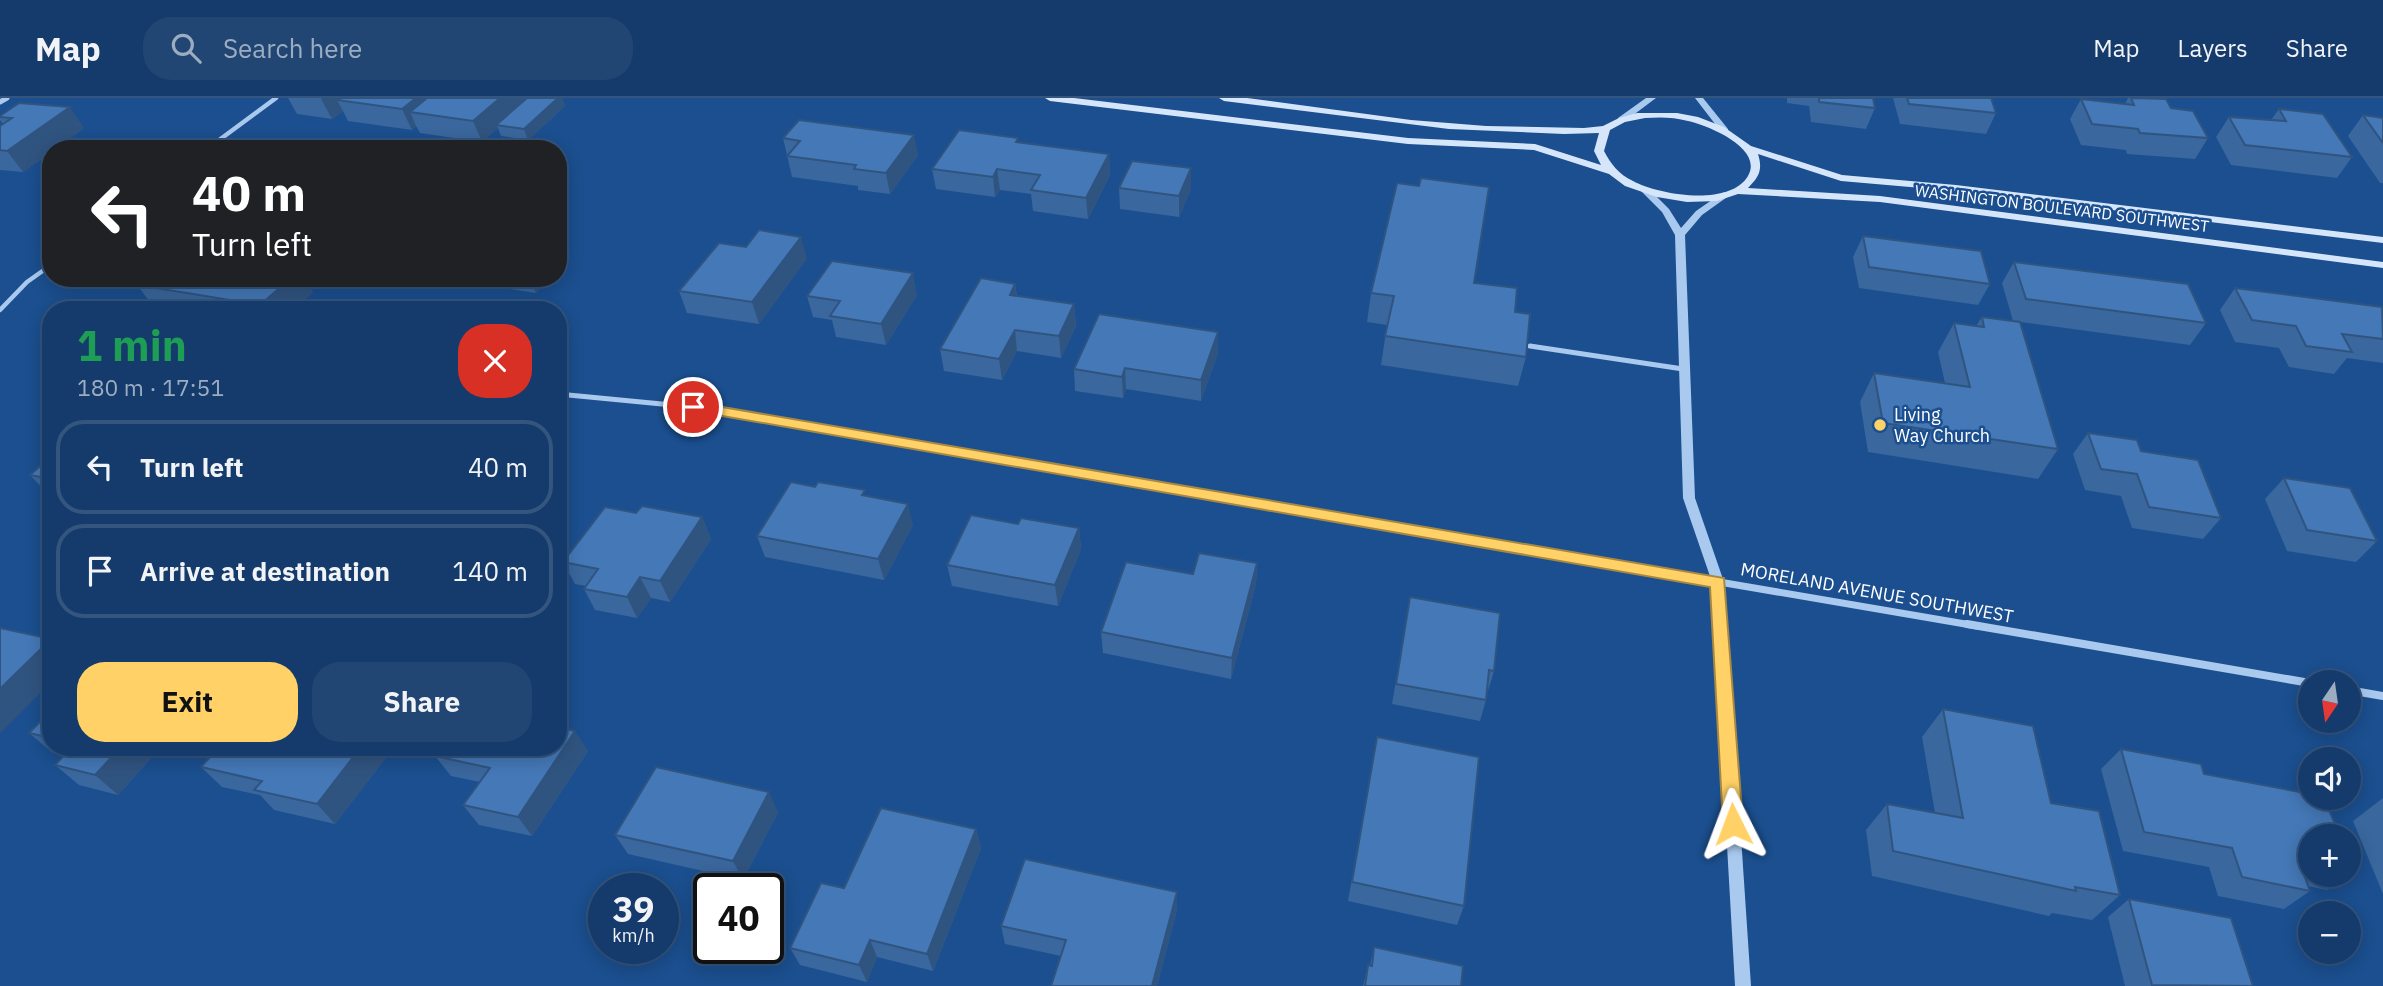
<!DOCTYPE html>
<html lang="en">
<head>
<meta charset="utf-8">
<style>
	:root { --surface:#143b6b; --page:#214673; --text:#f1f3f6; --muted:#9dadc1; --line:#33557e; --accent:#ffd166 }
	body { margin:0; font-family:"IBM Plex Sans",sans-serif; background:var(--page); color:var(--text); height:100vh; display:flex; flex-direction:column; font-size:26px; white-space:nowrap }
	* { box-sizing:border-box; margin:0 }
	p { font-size:23px; color:var(--muted) }
	.icon { flex:none; width:38px; height:38px; fill:none; stroke:currentColor; stroke-width:2; stroke-linecap:round; stroke-linejoin:round }
	.map { position:relative; flex:1; overflow:hidden }
	.side { position:absolute; left:42px; top:203px; width:525px; height:455px; display:flex; flex-direction:column; background:var(--surface); border-radius:28px; box-shadow:0 4px 18px #0003,0 0 0 2px var(--line) }
	.side>* { flex:none }
	.top-card { position:absolute; left:42px; top:42px; width:525px; height:147px; border-radius:28px; box-shadow:0 4px 18px #0003,0 0 0 2px var(--line); background:#202124; color:#fff; overflow:hidden }
	.needle { width:46px; rotate:193deg }
	.fabs { position:absolute; left:2298px; top:572px; display:grid; gap:14px }
	.fabs a { display:grid; place-items:center; width:63px; height:63px; border-radius:50%; background:var(--surface); box-shadow:0 4px 18px #0003,0 0 0 2px var(--line); font-size:35px }
	.speed { position:absolute; left:588px; top:775px; display:flex; gap:14px; font-size:35px; font-weight:700; text-align:center }
	.speed>* { display:grid; place-content:center; width:91px; height:91px; border-radius:50%; background:var(--surface); box-shadow:0 4px 18px #0003,0 0 0 2px var(--line); line-height:1 }
	.speed small { font-size:18px; font-weight:400 }
	.speed .limit { border:4px solid #111; border-radius:10px; background:#fff; color:#111 }
	.pin { position:absolute; display:grid; place-items:center; width:60px; height:60px; color:#fff; margin:-30px; border:4px solid #fff; border-radius:50%; box-shadow:0 2px 7px #0007 }
	.me { position:absolute; width:77px; margin:-38px; rotate:357deg; stroke-linejoin:round; filter:drop-shadow(0 0 5px #0008) }
	.turn { display:flex; align-items:center; gap:24px; height:147px; padding:0 35px; font-size:32px }
	.turn .icon { width:91px; height:91px; stroke-width:2.5 }
	.turn b { display:block; font-size:49px; line-height:60px }
	.round { display:grid; place-items:center; flex:none; width:74px; height:74px; border-radius:28px; background:var(--page) }
	.head { display:flex; align-items:center; justify-content:space-between; height:119px; padding:0 35px }
	h1 { font-size:42px; font-weight:700; line-height:52px; color:#1e9e55 }
	.primary-button { display:flex; gap:14px; margin-top:auto; padding:14px 35px }
	.primary-button a { flex:1; height:80px; border-radius:28px; background:var(--accent); color:#111; font-size:28px; font-weight:700; line-height:80px; text-align:center }
	.primary-button a+a { background:var(--page); color:var(--text) }
	ul { padding:0; list-style:none }
	li { display:flex; align-items:center; gap:21px; height:94px; margin:0 14px 10px; padding:0 21px; border:4px solid var(--line); border-radius:28px }
	li div { flex:1 }
	li b { display:block; font-size:26px }
	li em { font-style:normal }
	header { display:flex; align-items:center; gap:42px; box-sizing:border-box; height:98px; padding:0 35px; background:var(--surface); border-bottom:2px solid var(--line) }
	header strong { font-size:33px }
	nav { display:flex; gap:38px; margin-inline-start:auto; font-size:24px }
	.search { width:490px; height:63px; background:var(--page); display:flex; align-items:center; gap:18px; box-sizing:border-box; padding:0 24px; border-radius:28px; color:var(--muted); font-size:26px }
	.map>svg:first-child { display:block }
	.lines { fill:none; stroke-linecap:round; stroke-linejoin:round }
	.service-far1 { stroke:#a9c9ee; stroke-width:4.5 }
	.service { stroke:#a9c9ee; stroke-width:5 }
	.minor-far2 { stroke:#a9c9ee; stroke-width:5 }
	.minor-far1 { stroke:#a9c9ee; stroke-width:7 }
	.minor { stroke:#a9c9ee; stroke-width:8 }
	.tertiary { fill:#a9c9ee; fill-rule:evenodd }
	.secondary { fill:#d6e6fa; fill-rule:evenodd }
	.wall { fill:#3a679d }
	.shaded-wall { fill:#305480 }
	.building { fill:#4478b7; stroke:#305480; stroke-width:2 }
	.route { fill:#ffd166; stroke:#a68842; stroke-width:2 }
	.poi-dot { fill:#ffd166; stroke:#1b4f8f; stroke-width:2.5 }
	.labels { text-anchor:middle; stroke-width:5; stroke-linejoin:round; paint-order:stroke }
	.far-street-label { font-size:16px; fill:#fff; stroke:#1b4f8f }
	.poi-label { font-size:18px; fill:#fff; stroke:#1b4f8f; text-anchor:start }
	.street-label { font-size:18px; fill:#fff; stroke:#1b4f8f }
</style>
</head>
<body>
<header>
<strong>Map</strong>
<div class="search"><svg class="icon" aria-label="search" viewBox="0 0 24 24"><circle cx="10" cy="10" r="6"/><path d="M15 15l6 6"/></svg>Search here</div>
<nav><a>Map</a><a>Layers</a><a>Share</a></nav>
</header>
<div class="map">
<svg width="2383" height="888" viewBox="0 0 2383 888">
	<rect width="100%" height="100%" fill="#1b4f8f"/>
	<g class="lines">
		<!-- service-far1 -->
		<g class="service-far1">
			<path d="M207 51 276 0"/>
			<path d="M0 212 27 184 51 167"/>
		</g>
		<!-- service -->
		<g class="service">
			<path d="M1530 248 1683 271"/>
			<path d="M558 296 693 309"/>
		</g>
		<!-- minor-far2 -->
		<path class="minor-far2" d="M0 4 7 0"/>
		<!-- minor-far1 -->
		<path class="minor-far1" d="M693 309 1977 528"/>
		<!-- minor -->
		<g class="minor">
			<path d="M1967 526 2310 585"/>
			<path d="M2348 592 2383 598"/>
		</g>
		<!-- tertiary -->
		<g class="tertiary">
			<path d="M1646 0H1656L1624 24H1618V20Z"/>
			<path d="M1695 0H1703L1728 31V35H1722Z"/>
			<path d="M1646 90 1649 91 1669 111 1681 130 1696 113 1722 95 1725 94 1730 97 1702 117 1685 137 1695 400 1724 484 1751 888H1735L1712 484 1683 400 1675 137 1662 114 1641 93Z"/>
		</g>
		<!-- secondary -->
		<path class="secondary" d="M1045 0H1074L1408 40 1535 46 1601 67 1594 53 1599 35 1564 36 1449 31 1224 3 1219 0H1247L1411 22 1486 28 1584 30 1603 28 1619 20 1637 15H1677L1698 19 1724 29 1751 48 1842 77 1956 87 2383 139V145L1956 93 1841 83 1758 56C1763 72 1759 79 1748 90L1880 98 2383 164V170L1880 104 1738 96 1717 103 1687 104 1657 99 1625 88 1609 76 1534 52 1408 46 1050 3ZM1645 20C1660 19 1674 19 1688 23 1707 27 1764 50 1748 78 1730 109 1659 97 1633 83 1618 76 1611 66 1604 53L1610 32 1625 24Z"/>
	</g>
	<!-- wall -->
	<g class="wall">
		<path d="M288 0H562L565 8 528 42 501 38 498 30 482 44 420 35 416 28 412 32 348 23 343 13 332 21 297 16Z"/>
		<path d="M1787 0H1873L1875 10 1866 31 1811 24 1809 8 1787 5Z"/>
		<path d="M1893 0H1991L1996 15 1986 36 1900 26Z"/>
		<path d="M2128 0H2154L2171 10 2208 40 2195 61 2127 56 2126 52 2081 47 2070 21 2081 1 2125 6Z"/>
		<path d="M2279 11 2352 59 2337 80 2231 67 2216 39 2229 19 2271 22Z"/>
		<path d="M2363 17 2383 20V85H2380L2348 38Z"/>
		<path d="M0 18 84 30 55 51H51V54L23 74 0 72V28L3 26 0 22Z"/>
		<path d="M783 40 918 57 890 96 858 92V88L792 79Z"/>
		<path d="M1019 44 1109 56 1110 77 1088 121 1033 113 1031 96 1000 92 995 99 936 91 932 71Z"/>
		<path d="M1119 90 1191 91 1179 119 1120 111Z"/>
		<path d="M1863 138 1990 186 1978 207 1859 190 1853 159Z"/>
		<path d="M807 160 759 226 687 215 679 193Z"/>
		<path d="M2014 164 2206 225 2190 247 2013 223 2002 185Z"/>
		<path d="M450 180H550L536 195 451 182Z"/>
		<path d="M1474 185 1515 214 1526 259 1518 288 1381 267 1387 227 1367 224 1371 195Z"/>
		<path d="M1015 186 1017 198 1074 206 1076 228 1061 260 1017 253 1002 282 944 273 940 251Z"/>
		<path d="M137 187 313 194 293 212H174L153 208Z"/>
		<path d="M2235 190 2383 210V265L2347 260 2334 276 2289 269 2279 250 2235 244 2220 212Z"/>
		<path d="M917 197 886 247 836 239 832 222 813 219 807 198Z"/>
		<path d="M1982 219 2058 351 2038 381 1868 354 1860 304 1874 275 1945 285 1938 254 1954 225 1976 228Z"/>
		<path d="M1218 255 1201 303 1126 291 1123 300 1075 293 1074 271Z"/>
		<path d="M2088 335 2141 353 2221 420 2203 441 2132 430 2121 398 2085 392 2073 356Z"/>
		<path d="M51 359V399L30 377Z"/>
		<path d="M2284 380 2377 443 2356 464 2287 453 2265 401Z"/>
		<path d="M866 398 913 427 884 482 765 459 757 438Z"/>
		<path d="M636 415 702 419 711 441 670 504 651 500 637 520 595 512 584 491 586 488 575 486 563 464Z"/>
		<path d="M1018 426 1079 430 1081 451 1058 508 952 488 947 467Z"/>
		<path d="M1257 465 1256 486 1231 581 1103 555 1101 534 1193 476Z"/>
		<path d="M1410 499 1494 573 1488 593H1487L1486 602 1480 623 1392 606Z"/>
		<path d="M1943 611 2051 705 2120 797 2092 822 2052 815 2049 818 1872 778 1866 732 1887 706 1935 715 1922 639Z"/>
		<path d="M51 613V649H161L118 697 79 687 55 667 64 658 53 655 29 635Z"/>
		<path d="M1377 639 1464 808 1457 827 1348 803Z"/>
		<path d="M219 649H394L335 726 274 712 260 697 222 689 201 669Z"/>
		<path d="M2121 651 2204 676 2310 738V777H2348L2327 792 2308 788 2310 793 2284 811 2218 798 2209 769 2123 753 2101 671Z"/>
		<path d="M588 653 532 738 479 727 463 707 480 684 451 678 435 658Z"/>
		<path d="M2383 700V796L2353 723Z"/>
		<path d="M778 714 743 782 628 756 615 737Z"/>
		<path d="M976 731 981 750 933 873 877 859 867 884 800 867 790 850 844 790Z"/>
		<path d="M1177 794V812L1157 888H1051L1061 858 1005 846 1001 828Z"/>
		<path d="M2129 801 2253 888H2125L2108 819Z"/>
		<path d="M1374 849 1461 888H1363L1368 867H1370Z"/>
	</g>
	<!-- shaded-wall -->
	<g class="shaded-wall">
		<path d="M322 0H360L337 2 343 13 332 21 321 1Z"/>
		<path d="M416 0H451L410 14 416 28 412 32 402 11Z"/>
		<path d="M500 0H529L496 27 498 30 482 44 473 23Z"/>
		<path d="M558 0H562L565 8 528 42 524 31Z"/>
		<path d="M70 9 84 30 55 51H51V54L23 74 7 53Z"/>
		<path d="M914 37 918 57 890 96 886 75Z"/>
		<path d="M1109 56 1110 77 1088 121 1086 100Z"/>
		<path d="M1191 70V91L1179 119V98Z"/>
		<path d="M997 71 1000 92 995 99 993 79Z"/>
		<path d="M561 137 570 158 558 171V140Z"/>
		<path d="M801 139 807 160 759 226 752 204Z"/>
		<path d="M913 175 917 197 886 247 881 226Z"/>
		<path d="M291 180H305L313 194 293 212H263L260 207Z"/>
		<path d="M529 180H550L536 195Z"/>
		<path d="M1015 186 1018 207 1010 197Z"/>
		<path d="M1074 206 1076 228 1061 260 1059 238Z"/>
		<path d="M1015 232 1017 253 1002 282 999 261Z"/>
		<path d="M1218 234V255L1201 303V282Z"/>
		<path d="M1125 270 1126 291 1123 300 1122 279Z"/>
		<path d="M908 406 913 427 884 482 878 461Z"/>
		<path d="M702 419 711 441 670 504 660 483Z"/>
		<path d="M1079 430 1081 451 1058 508 1055 487Z"/>
		<path d="M1257 465 1256 486 1231 581 1232 560Z"/>
		<path d="M640 479 651 500 637 520 627 499Z"/>
		<path d="M51 542V584L0 635V591Z"/>
		<path d="M575 633 588 653 532 738 518 719Z"/>
		<path d="M121 649H161L118 697 95 677Z"/>
		<path d="M361 649H394L335 726 317 706Z"/>
		<path d="M769 694 778 714 743 782 733 763Z"/>
		<path d="M976 731 981 750 933 873 927 856Z"/>
		<path d="M1177 794V812L1157 888H1152Z"/>
		<path d="M870 842 877 859 867 884 859 867Z"/>
	</g>
	<!-- building -->
	<g class="building">
		<path d="M341 0H416L402 11 337 2Z"/>
		<path d="M427 0H500L473 23 410 14Z"/>
		<path d="M527 0H558L524 31 496 27Z"/>
		<path d="M1819 0H1873L1875 10 1819 4Z"/>
		<path d="M1907 0H1991L1996 15 1909 6Z"/>
		<path d="M2131 0 2166 1 2171 10 2193 13 2208 40 2140 35 2138 31 2092 26 2081 1 2134 7Z"/>
		<path d="M19 5 70 9 7 53 0 52V28L12 20 0 19V18Z"/>
		<path d="M2279 11 2323 16 2352 59 2245 47 2229 19 2286 23Z"/>
		<path d="M2363 17 2383 20V45Z"/>
		<path d="M799 22 914 37 886 75 854 71 856 67 787 58 800 43 783 40Z"/>
		<path d="M959 32 1018 40 1016 44 1109 56 1086 100 1031 92 1040 77 997 71 993 79 932 71Z"/>
		<path d="M294 46 328 51H288Z"/>
		<path d="M1132 63 1191 70 1179 98 1119 90Z"/>
		<path d="M1421 80 1489 89 1474 185 1517 190 1515 214 1530 216 1526 259 1385 238 1394 198 1371 195 1397 85 1419 88Z"/>
		<path d="M759 132 801 139 752 204 679 193 719 145 746 149Z"/>
		<path d="M1863 138 1981 153 1990 186 1869 169Z"/>
		<path d="M832 163 913 175 881 226 830 218 840 203 807 198Z"/>
		<path d="M2014 164 2188 186 2206 225 2026 201Z"/>
		<path d="M146 180H291L260 207 137 187Z"/>
		<path d="M981 180 1015 186 1010 197 1074 206 1059 238 1015 232 999 261 940 251Z"/>
		<path d="M2235 190 2382 209 2383 241 2342 236 2352 254 2306 248 2296 228 2252 222Z"/>
		<path d="M1099 216 1218 234 1201 282 1125 270 1122 279 1074 271Z"/>
		<path d="M1982 219 2020 224 2058 351 1883 325 1874 275 1970 289 1954 225 1984 229Z"/>
		<path d="M2088 335 2137 342 2141 353 2198 362 2221 420 2149 409 2137 376 2101 371Z"/>
		<path d="M51 359V381L30 377Z"/>
		<path d="M2284 380 2350 390 2377 443 2307 432Z"/>
		<path d="M791 384 815 389 818 384 865 392 862 397 908 406 878 461 757 438Z"/>
		<path d="M642 408 702 419 660 483 640 479 627 499 584 491 598 471 563 464 605 409 636 415Z"/>
		<path d="M971 417 1018 426 1021 420 1079 430 1055 487 947 467Z"/>
		<path d="M1199 455 1257 465 1232 560 1101 534 1126 464 1193 476Z"/>
		<path d="M1410 499 1500 515 1494 573 1489 572 1486 602 1396 586Z"/>
		<path d="M0 530 51 541 0 591Z"/>
		<path d="M1943 611 2033 628 2051 705 2099 713 2120 797 2075 789 2076 793 1893 753 1887 706 1963 720Z"/>
		<path d="M51 613V640L29 635Z"/>
		<path d="M558 629 575 633 518 719 463 707 490 670 435 658 442 649H558Z"/>
		<path d="M1377 639 1479 659 1464 808 1352 784Z"/>
		<path d="M72 649H121L95 677 55 667Z"/>
		<path d="M219 649H361L317 706 254 692 262 683 201 669Z"/>
		<path d="M2121 651 2201 666 2204 676 2310 696V700H2324L2340 738H2310V765L2299 763 2310 793 2242 779 2232 750 2144 734Z"/>
		<path d="M656 669 769 694 733 763 615 737Z"/>
		<path d="M881 710 976 731 927 856 870 842 859 867 790 850 821 785 844 790Z"/>
		<path d="M1025 761 1177 794 1152 888H1051L1066 842 1001 828Z"/>
		<path d="M2348 761 2353 773 2348 772Z"/>
		<path d="M2129 801 2231 820 2253 888 2152 887Z"/>
		<path d="M1374 849 1463 868 1461 888H1365L1368 867 1372 868Z"/>
	</g>
	<!-- route -->
	<path class="route" d="M693 304 1724 480 1743 726 1740 732 1733 735 1726 732 1723 726 1710 489 688 312 686 309Z"/>
	<!-- markers -->
	<circle class="poi-dot" cx="1880" cy="327" r="7"/>
	<g class="labels">
		<!-- far-street labels -->
		<g class="far-street-label">
			<text transform="translate(2062 110) rotate(7)" y="6">WASHINGTON BOULEVARD SOUTHWEST</text>
		</g>
		<!-- poi labels -->
		<g class="poi-label">
			<text x="1894" y="323">Living<tspan x="1894" dy="21">Way Church</tspan></text>
		</g>
		<!-- street labels -->
		<g class="street-label">
			<text transform="translate(1877 495) rotate(10)" y="6">MORELAND AVENUE SOUTHWEST</text>
		</g>
	</g>
</svg>
<div class="fabs">
<a><svg class="needle" viewBox="-14 -14 28 28"><path d="M0-13l5 13h-10z" fill="#e53935"/><path d="M0 13l5-13h-10z" fill="#9dadc1"/></svg></a>
<a><svg class="icon" aria-label="sound" viewBox="0 0 24 24"><path d="M4 9h4l5-4v14l-5-4H4zM17 9q2 3 0 6"/></svg></a>
<a>+</a>
<a>−</a>
</div>
<div class="speed"><div>39<small>km/h</small></div><div class="limit">40</div></div>
<div class="pin" style="left:693px;top:309px;background:#d93025"><svg class="icon" aria-label="arrive" viewBox="0 0 24 24"><path d="M6 21V4h12l-3 4 3 4H6"/></svg></div>
<svg class="me" style="left:1733px;top:726px" viewBox="-20 -20 40 40"><path d="M0-17L14 15 0 8-14 15z" fill="#ffd166" stroke="#fff" stroke-width="4"/></svg>
<div class="top-card">
<div class="turn"><svg class="icon" aria-label="left" viewBox="0 0 24 24"><path d="M17 20v-9H6M10 6l-5 5 5 5"/></svg><div><b>40 m</b>Turn left</div></div>
</div>
<section class="side">
<div class="head"><div><h1>1 min</h1><p>180 m · 17:51</p></div><a class="round" style="background:#d93025;color:#fff"><svg class="icon" aria-label="close" viewBox="0 0 24 24"><path d="M6 6l12 12M18 6L6 18"/></svg></a></div>
<ul>
<li><svg class="icon" aria-label="left" viewBox="0 0 24 24"><path d="M17 20v-9H6M10 6l-5 5 5 5"/></svg><div><b>Turn left</b></div><em>40 m</em></li>
<li><svg class="icon" aria-label="arrive" viewBox="0 0 24 24"><path d="M6 21V4h12l-3 4 3 4H6"/></svg><div><b>Arrive at destination</b></div><em>140 m</em></li>
</ul>
<div class="primary-button"><a>Exit</a><a>Share</a></div>
</section>
</div>
</body>
</html>
